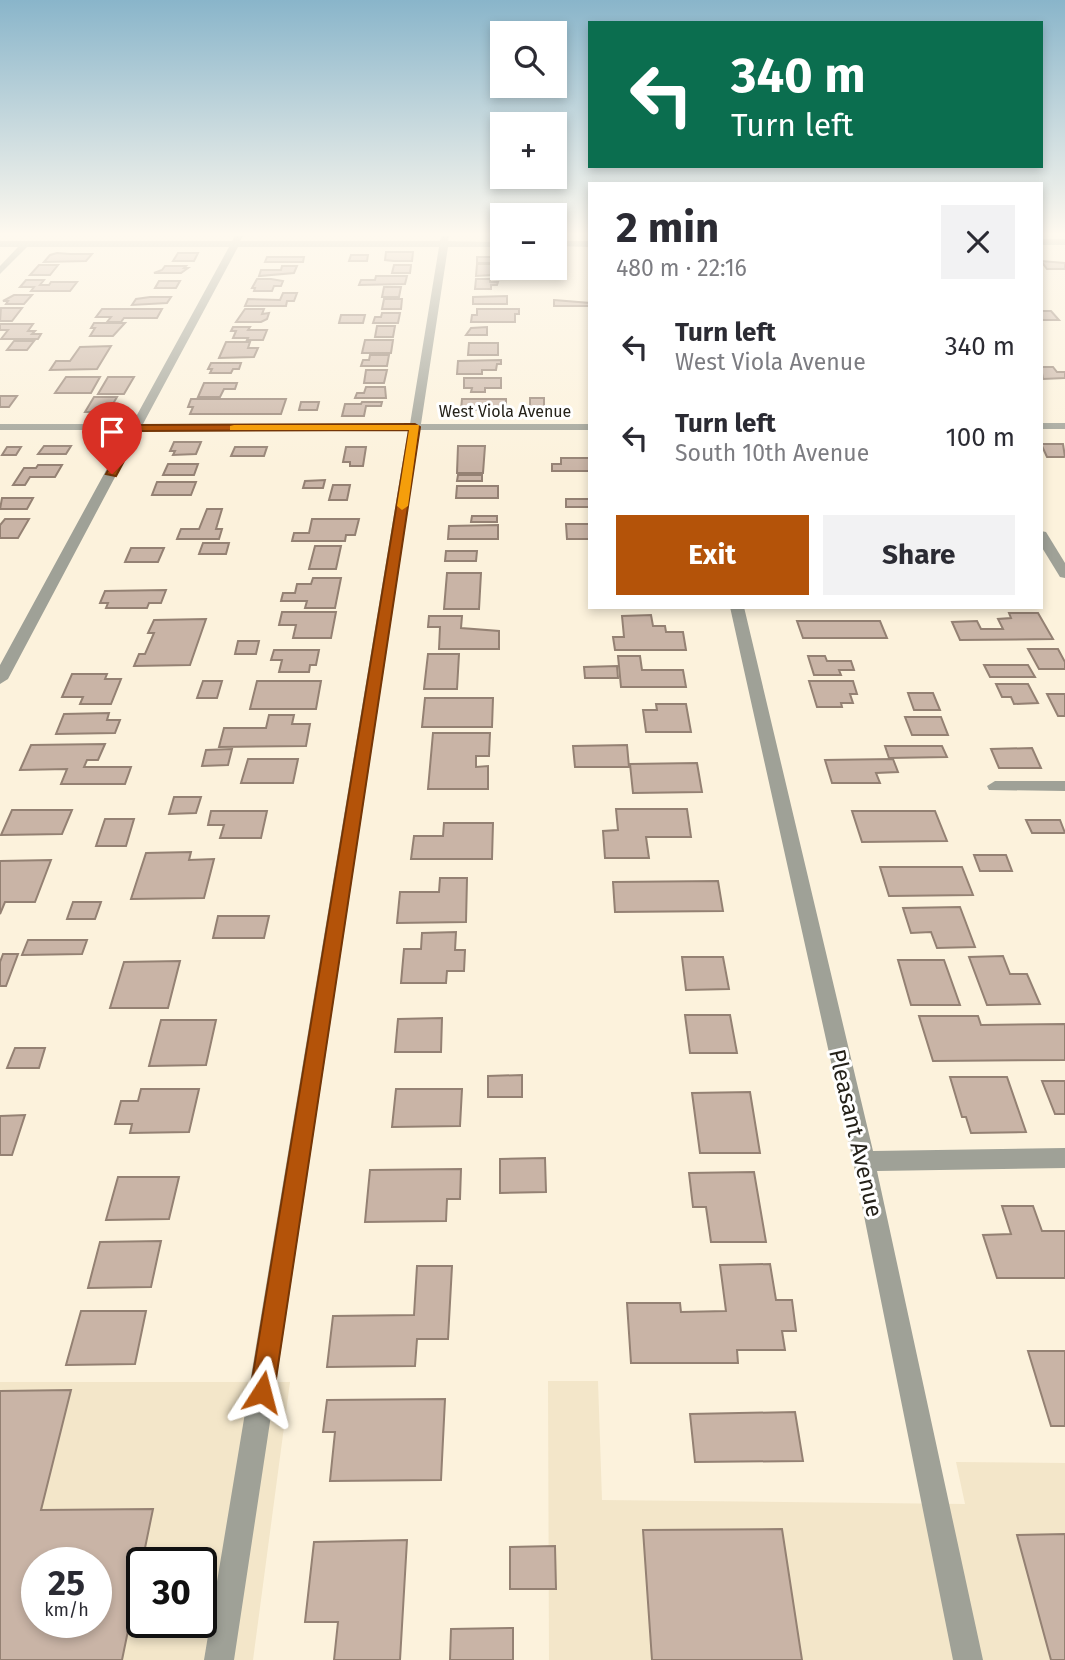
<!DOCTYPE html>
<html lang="en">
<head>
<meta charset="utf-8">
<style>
	:root { --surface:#fff; --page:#f2f2f3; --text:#2b2b33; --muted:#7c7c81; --accent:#b45309 }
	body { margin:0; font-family:"Fira Sans",sans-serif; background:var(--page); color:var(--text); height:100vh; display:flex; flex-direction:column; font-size:26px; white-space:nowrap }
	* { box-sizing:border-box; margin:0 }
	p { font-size:23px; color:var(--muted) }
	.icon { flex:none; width:38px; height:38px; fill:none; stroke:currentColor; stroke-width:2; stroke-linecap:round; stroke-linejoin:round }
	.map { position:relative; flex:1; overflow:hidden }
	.drawer { position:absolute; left:588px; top:182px; width:455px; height:427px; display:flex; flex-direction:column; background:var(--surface); border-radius:0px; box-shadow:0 4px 10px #0003 }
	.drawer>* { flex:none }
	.guide { position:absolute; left:588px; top:21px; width:455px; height:147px; border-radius:0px; box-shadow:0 4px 10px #0003; background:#0b6e4f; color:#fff; overflow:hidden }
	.tools { position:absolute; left:490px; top:21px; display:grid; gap:14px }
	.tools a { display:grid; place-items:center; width:77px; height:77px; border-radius:0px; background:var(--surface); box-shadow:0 4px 10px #0003; font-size:35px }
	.speed { position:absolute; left:21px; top:1547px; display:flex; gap:14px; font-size:35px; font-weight:700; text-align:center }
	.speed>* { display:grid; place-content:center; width:91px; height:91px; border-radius:50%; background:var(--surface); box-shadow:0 4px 10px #0003; line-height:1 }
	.speed small { font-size:18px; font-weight:400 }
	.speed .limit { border:4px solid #111; border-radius:10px; background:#fff; color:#111 }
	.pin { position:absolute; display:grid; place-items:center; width:60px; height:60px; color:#fff; margin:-72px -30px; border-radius:50% 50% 50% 0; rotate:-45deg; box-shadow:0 0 7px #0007 }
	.pin .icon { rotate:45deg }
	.me { position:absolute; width:77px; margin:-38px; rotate:9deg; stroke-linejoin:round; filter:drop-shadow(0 0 5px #0008) }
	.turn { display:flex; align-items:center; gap:24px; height:147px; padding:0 28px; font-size:32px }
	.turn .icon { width:91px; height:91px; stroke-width:2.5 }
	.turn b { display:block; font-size:49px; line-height:60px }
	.round { display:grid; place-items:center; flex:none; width:74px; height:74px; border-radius:0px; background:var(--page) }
	.head { display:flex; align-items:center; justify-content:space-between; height:119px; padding:0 28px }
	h1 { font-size:42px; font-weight:700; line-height:52px }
	.primary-button { display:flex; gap:14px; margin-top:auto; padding:14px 28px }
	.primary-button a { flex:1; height:80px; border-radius:0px; background:var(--accent); color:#fff; font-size:28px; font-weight:700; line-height:80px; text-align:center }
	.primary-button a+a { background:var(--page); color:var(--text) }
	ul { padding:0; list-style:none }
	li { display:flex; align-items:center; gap:21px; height:91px; padding:0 28px }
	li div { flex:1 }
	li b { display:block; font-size:26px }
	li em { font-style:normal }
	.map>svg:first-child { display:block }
	.built { fill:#f3e6c9; fill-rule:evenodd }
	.building { fill:#c9b4a6; stroke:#948173; stroke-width:2; fill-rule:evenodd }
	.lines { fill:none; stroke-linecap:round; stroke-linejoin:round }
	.minor { fill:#9fa197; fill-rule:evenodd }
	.route { fill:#b45309; stroke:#753606; stroke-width:2 }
	.slow { fill:#f59e0b }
	.labels { text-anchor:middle; stroke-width:6; stroke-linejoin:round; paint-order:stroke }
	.far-street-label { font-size:16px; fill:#242119; stroke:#fff }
	.near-street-label { font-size:23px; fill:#242119; stroke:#fff }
</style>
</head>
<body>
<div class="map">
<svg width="1065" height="1660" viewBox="0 0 1065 1660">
	<rect width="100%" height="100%" fill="#fcf2dc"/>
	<!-- built -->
	<g class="built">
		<path d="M548 1381H598L602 1500 965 1504 956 1462 1065 1463V1660H549Z"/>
		<path d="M0 1382H290L253 1660H0ZM37 1563H96V1622H37ZM142 1563H201V1622H142Z"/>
	</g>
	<!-- building -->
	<g class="building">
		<path d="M386 252H413L412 261H394L385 260Z"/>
		<path d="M57 253 70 254H92L86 261 44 262 50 255Z"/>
		<path d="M178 253H198L194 261H173Z"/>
		<path d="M351 255H368L367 261H349Z"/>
		<path d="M267 257H304L303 262H265Z"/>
		<rect x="477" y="257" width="25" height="6"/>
		<path d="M1041 261 1065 263V269H1047Z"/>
		<path d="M477 264H502L503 268H492V275L476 276Z"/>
		<path d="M39 265H58L50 275H30Z"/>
		<path d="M394 265H411L410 273H392Z"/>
		<path d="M165 266H186L184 268H188L181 273H154L162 270Z"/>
		<path d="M282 266H297L294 273 259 276 261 270H281Z"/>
		<path d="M376 276H407L405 284 359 285 361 280H375Z"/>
		<path d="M257 279H271L283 281 281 286H274L272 291H254L255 288H252Z"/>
		<path d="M476 279H490V282H498L497 285H491V289H475Z"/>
		<path d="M26 280H44L40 285H49L51 282H77L70 291H31L34 287H20Z"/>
		<path d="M159 281H180L176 288H155Z"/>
		<path d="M384 287H401L399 297H382Z"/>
		<path d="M283 293H297L294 301H287L286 306H245L248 299 280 300Z"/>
		<path d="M14 295H32L24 304H6L8 301H3Z"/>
		<path d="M507 296V304H473V297Z"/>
		<path d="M150 297H171L167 303 132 305 136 299Z"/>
		<path d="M384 299H402L401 309H382Z"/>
		<path d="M554 300 590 303V306H554Z"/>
		<path d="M1 308H22L12 321H0Z"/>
		<path d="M102 309H162L157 318H124L121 322H107L111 317H96Z"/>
		<path d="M245 309H264L262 314 269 313 267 319 261 322H236Z"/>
		<path d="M477 309H519V314H515V322H471L472 315H477Z"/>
		<path d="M1041 311H1051L1059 320H1041Z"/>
		<path d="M382 313H400L398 323H373L375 317H381Z"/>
		<path d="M341 315H365L363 323H339Z"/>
		<path d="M94 323H125L113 336H90L95 328H91Z"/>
		<path d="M0 324H33L28 331H35L32 334H41L38 339H1L8 330H0Z"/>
		<path d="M377 326H395L393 337H375Z"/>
		<path d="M233 327H250L248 330H267L263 340H247L248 338H233L236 331H231Z"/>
		<path d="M487 327V335H466L471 328Z"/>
		<path d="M365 340H393L391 353H362Z"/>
		<path d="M14 341H34L27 350H7Z"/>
		<path d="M226 342H250L248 348H258L254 357 219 358Z"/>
		<path d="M469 343H498V355H468Z"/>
		<path d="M111 346 97 369 50 370 56 361H70L80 347Z"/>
		<path d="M370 355H389L387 366H361L363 360H369Z"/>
		<path d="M501 360V364H497L496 370H482V374H457L458 361Z"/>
		<path d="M211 363H241L239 369H233L231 373H210L212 369H208Z"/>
		<path d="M1041 367H1053L1057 372H1065V378L1043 379Z"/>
		<path d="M366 370H387L384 383H364Z"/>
		<path d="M66 377H100L91 393H55Z"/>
		<path d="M108 377H134L124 394H98Z"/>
		<path d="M464 378H501V388H485V392H471L472 388H464Z"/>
		<path d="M204 383H237L235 389H224L220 397H198Z"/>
		<path d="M366 387H385L386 398H355L357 393H364Z"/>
		<path d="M0 396H17L9 407H0Z"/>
		<path d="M94 397H117L108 412H85Z"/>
		<rect x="530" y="398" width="14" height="16"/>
		<path d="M191 399H286L281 414H190L193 407H188Z"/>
		<path d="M462 399H506V410H461Z"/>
		<path d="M301 402H319L317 410H299Z"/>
		<path d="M362 402H382L381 406H366L364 416H342L345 404H361Z"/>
		<path d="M174 442H201L196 454 173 455 175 451H170Z"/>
		<path d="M1041 444H1063L1065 457H1047Z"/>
		<path d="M44 446H71L66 454H38Z"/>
		<path d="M458 446H485L483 473H457Z"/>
		<path d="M7 447H21L16 455H2Z"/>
		<path d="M235 447H267L264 456H231Z"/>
		<path d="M346 447H366L363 466H350V462H343Z"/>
		<path d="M561 458H590V471H552V464H561Z"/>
		<path d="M168 464H198L194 475H163Z"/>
		<path d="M38 465H62L55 477H30L25 485H13L24 468H36Z"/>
		<path d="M458 475H482V481H457Z"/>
		<path d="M325 480 323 488H303L305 481Z"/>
		<path d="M157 482H196L191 495H152Z"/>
		<path d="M333 485H350L347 500H329Z"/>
		<path d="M457 486H498V498H456Z"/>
		<path d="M2 498H33L27 509H0Z"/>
		<path d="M566 499H589L590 507H566Z"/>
		<path d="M207 509H222L216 529H222L219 539H177L181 529H199Z"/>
		<path d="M472 516H497V522H471Z"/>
		<path d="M5 519H29L18 538H0V525Z"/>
		<path d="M312 519H359L355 535H346L345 541H292L294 533H309Z"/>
		<path d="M566 524H590V539H567Z"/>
		<path d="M498 525V539H448L449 526Z"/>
		<path d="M203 543H229L226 554H199Z"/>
		<path d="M315 546H341L336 569H309Z"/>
		<path d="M131 548H164L158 562H125Z"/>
		<path d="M446 551H477L476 561H445Z"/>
		<path d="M447 573H481L479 609H444Z"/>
		<path d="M313 578H341L335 608H305L307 601H281L283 593H295L297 584H311Z"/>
		<path d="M166 590 161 603H149L147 608H106L108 603H100L105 591Z"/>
		<path d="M282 612H336L331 638H293L296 625H279Z"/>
		<path d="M1009 613H1038L1053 639 960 640 952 622 977 621 981 629H1003L998 619 1011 618Z"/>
		<path d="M651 615 653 626H665L666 632H683L686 650H615L613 637H624L622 616Z"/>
		<path d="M429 616H462L461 628 499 631V649H439L440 627H428Z"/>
		<path d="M206 619 190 665 134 666 139 654H145L154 633H148L154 620Z"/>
		<path d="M797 621H880L887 638H803Z"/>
		<path d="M238 641H259L256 654H235Z"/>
		<path d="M1028 649H1058L1065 662V669H1039Z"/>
		<path d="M274 650H319L316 665H310L309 672H279L282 660H271Z"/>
		<path d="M428 654H459L457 689H424Z"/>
		<path d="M618 656H640L642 670H683L686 687H621Z"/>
		<path d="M808 656H825L827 661H851L854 670H839L841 675H814Z"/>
		<path d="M984 665H1028L1035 677H990Z"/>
		<path d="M617 666 618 678H585L584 667Z"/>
		<path d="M72 674H107L105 679H121L111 704H80L83 697H62Z"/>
		<path d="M203 681H222L217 698H197Z"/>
		<path d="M257 681H321L316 709H250Z"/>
		<path d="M809 681H853L857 694H850L853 703H841L842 707H817Z"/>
		<path d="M996 684H1028L1038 703 1014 704 1011 697H1002Z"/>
		<path d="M908 693H933L940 710H914Z"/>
		<path d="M1047 694H1065V716H1058Z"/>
		<path d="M425 698H493L492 727H422Z"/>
		<path d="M656 704H686L691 732H646L643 710H657Z"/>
		<path d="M109 713 107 720H120L115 733 56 734 64 714Z"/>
		<path d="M269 715H294L292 724H310L306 746 219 747 224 728H266Z"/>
		<path d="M905 717H941L948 735H912Z"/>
		<path d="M433 733H490L489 756H476V767L488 766V789H428Z"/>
		<path d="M105 744 98 760H87L84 767H131L125 784H61L67 769 20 770 31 745Z"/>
		<path d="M627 745 629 767H575L573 746Z"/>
		<path d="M885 746H942L947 757 889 758Z"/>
		<path d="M1032 748 1041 768H999L991 749Z"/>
		<path d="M232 749 228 765 202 766 206 750Z"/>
		<path d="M248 759H298L293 783H241Z"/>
		<path d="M893 759 898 772 876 773 880 783H832L825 760Z"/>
		<path d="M697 763 702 792 633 793 630 764Z"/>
		<path d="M174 797H201L196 813 169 814Z"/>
		<path d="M616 809H687L691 837H646L649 858H605L603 831 618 830Z"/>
		<path d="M12 810H72L62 834 1 835Z"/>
		<path d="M211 811H267L261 838H220L224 825H208Z"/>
		<path d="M852 811H935L947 841 862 842Z"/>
		<path d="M105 819H134L126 846H96Z"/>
		<path d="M1026 820H1060L1065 833H1032Z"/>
		<path d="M444 823H493L492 859H411L414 836H443Z"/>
		<path d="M191 852 189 860 214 859 204 898 131 899 146 853Z"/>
		<path d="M974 855H1006L1012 871H980Z"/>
		<path d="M51 860 35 902H5L0 914V861Z"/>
		<path d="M880 867H962L973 895 889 896Z"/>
		<path d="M440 878H467L466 922 397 923 400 892H439Z"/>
		<path d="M718 881 723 911 615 912 613 882Z"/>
		<path d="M73 902H101L95 919H67Z"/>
		<path d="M960 907 975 947 937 948 931 932 911 933 903 908Z"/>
		<path d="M218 916H269L264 938H213Z"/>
		<path d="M456 932 455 950H465L464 971H447L446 983H401L404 949H421L422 933Z"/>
		<path d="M28 940H87L82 954 22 955Z"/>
		<path d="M3 954H18L6 986H0V962Z"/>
		<path d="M1003 956 1010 974H1027L1040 1004 987 1005 969 957Z"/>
		<path d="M682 957H723L729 989 686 990Z"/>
		<path d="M898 960H944L960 1005H911Z"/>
		<path d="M180 961 168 1008H110L124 962Z"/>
		<path d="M685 1015H730L737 1053H690Z"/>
		<path d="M919 1016H978L981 1025 1065 1024V1060L933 1061Z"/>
		<path d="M442 1018 441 1052H395L398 1019Z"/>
		<path d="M161 1020H216L206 1065 149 1066Z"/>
		<path d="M15 1048H45L39 1068H7Z"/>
		<path d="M522 1075V1097H488V1076Z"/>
		<path d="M950 1077H1007L1026 1132 971 1133 966 1117H962Z"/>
		<path d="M1042 1081H1065V1114H1055Z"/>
		<path d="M141 1089H199L189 1132 130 1133 132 1124H115L121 1101H138Z"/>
		<path d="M396 1089H462L460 1126 392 1127Z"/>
		<path d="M750 1092 760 1153H700L692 1093Z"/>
		<path d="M25 1115 12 1155H0V1116Z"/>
		<path d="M545 1158 546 1192 500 1193V1159Z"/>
		<path d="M461 1169 460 1199H447L446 1221 365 1222 370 1170Z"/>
		<path d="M754 1172 766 1242H711L706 1207H693L689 1173Z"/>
		<path d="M118 1177H179L169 1219 106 1220Z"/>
		<path d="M1002 1206H1033L1042 1231H1065V1278H997L983 1235 1011 1234Z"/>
		<path d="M161 1241 151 1287 88 1288 100 1242Z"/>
		<path d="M770 1264 776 1300H792L796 1331H782L785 1350H737L738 1363H631L627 1303H680L681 1312 726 1311 720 1265Z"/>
		<path d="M417 1266H452L448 1339H417L415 1366 327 1367 333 1316 414 1315Z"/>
		<path d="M81 1311H146L135 1364 66 1365Z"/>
		<path d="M1028 1351H1065V1426H1051Z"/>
		<path d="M71 1390 41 1510 153 1509 122 1660H0V1391ZM37 1563H96V1622H37Z"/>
		<path d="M445 1399 441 1480 330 1481 335 1432H323L327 1400Z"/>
		<path d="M795 1412 803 1461 695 1462 690 1414Z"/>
		<path d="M782 1529 802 1660H652L643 1530Z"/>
		<path d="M1065 1534V1660H1051L1017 1535Z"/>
		<path d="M407 1540 400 1660H334L338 1622H305L314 1542Z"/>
		<path d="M555 1546 556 1589H510V1547Z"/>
		<path d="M513 1628V1660H450L451 1629Z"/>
	</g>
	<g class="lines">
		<!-- minor -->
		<g class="minor">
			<path d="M235 236H243L240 241H440L441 236H449L448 241 502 242V247H448L421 424H590V430H420L234 1660H204L408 430H140L8 679 0 684V665L128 430H0V424H132L229 247H27L0 274V266L18 247H0V241H232ZM238 247H439L410 424H143Z"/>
			<rect x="1041" y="239" width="24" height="6"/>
			<path d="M590 241V247L555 246V241Z"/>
			<rect x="1041" y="423" width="24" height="6"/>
			<path d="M1041 531 1046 532 1065 563V578L1060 577 1041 546Z"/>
			<path d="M730 607H744L873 1151 1065 1148V1168L877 1171 983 1660H953L853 1161Z"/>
			<path d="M995 781H1065V791L989 790 987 786Z"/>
		</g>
	</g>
	<!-- sky -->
	<linearGradient id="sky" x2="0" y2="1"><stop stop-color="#89b5ca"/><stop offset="0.5" stop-color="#fef9ef"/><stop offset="1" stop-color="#fef9ef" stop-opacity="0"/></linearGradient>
	<rect width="1065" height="468" fill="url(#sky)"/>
	<!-- route -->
	<path class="route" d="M415 424 420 427 274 1392 270 1401 262 1404 254 1401 250 1392 409 430 140 431 116 476 106 474 132 428 137 425Z"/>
	<!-- slow -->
	<path class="slow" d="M234 425H419L408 506 402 510 397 506 409 430H230V426Z"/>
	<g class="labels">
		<!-- far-street labels -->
		<g class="far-street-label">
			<text x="505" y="417">West Viola Avenue</text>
		</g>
		<!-- near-street labels -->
		<g class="near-street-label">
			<text transform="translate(856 1133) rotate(77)" y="8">Pleasant Avenue</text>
		</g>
	</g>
</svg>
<div class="tools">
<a><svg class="icon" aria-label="search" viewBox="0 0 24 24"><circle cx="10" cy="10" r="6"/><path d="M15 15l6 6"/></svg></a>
<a>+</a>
<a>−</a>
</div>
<div class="speed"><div>25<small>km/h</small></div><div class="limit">30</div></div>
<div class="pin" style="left:112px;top:474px;background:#d93025"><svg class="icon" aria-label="arrive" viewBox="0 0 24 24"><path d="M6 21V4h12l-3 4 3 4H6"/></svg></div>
<svg class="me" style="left:262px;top:1392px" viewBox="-20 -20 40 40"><path d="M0-17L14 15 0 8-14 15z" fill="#b45309" stroke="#fff" stroke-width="4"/></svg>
<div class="guide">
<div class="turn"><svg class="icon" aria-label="left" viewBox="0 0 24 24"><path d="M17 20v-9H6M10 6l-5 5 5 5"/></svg><div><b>340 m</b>Turn left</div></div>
</div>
<section class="drawer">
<div class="head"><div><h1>2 min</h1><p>480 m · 22:16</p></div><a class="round"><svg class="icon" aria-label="close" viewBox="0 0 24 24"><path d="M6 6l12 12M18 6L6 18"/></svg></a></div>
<ul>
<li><svg class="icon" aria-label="left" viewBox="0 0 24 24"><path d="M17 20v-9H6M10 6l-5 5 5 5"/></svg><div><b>Turn left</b><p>West Viola Avenue</p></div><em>340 m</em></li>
<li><svg class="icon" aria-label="left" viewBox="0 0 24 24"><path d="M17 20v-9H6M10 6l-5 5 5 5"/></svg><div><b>Turn left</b><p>South 10th Avenue</p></div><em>100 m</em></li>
</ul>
<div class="primary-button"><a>Exit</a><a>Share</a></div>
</section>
</div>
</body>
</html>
